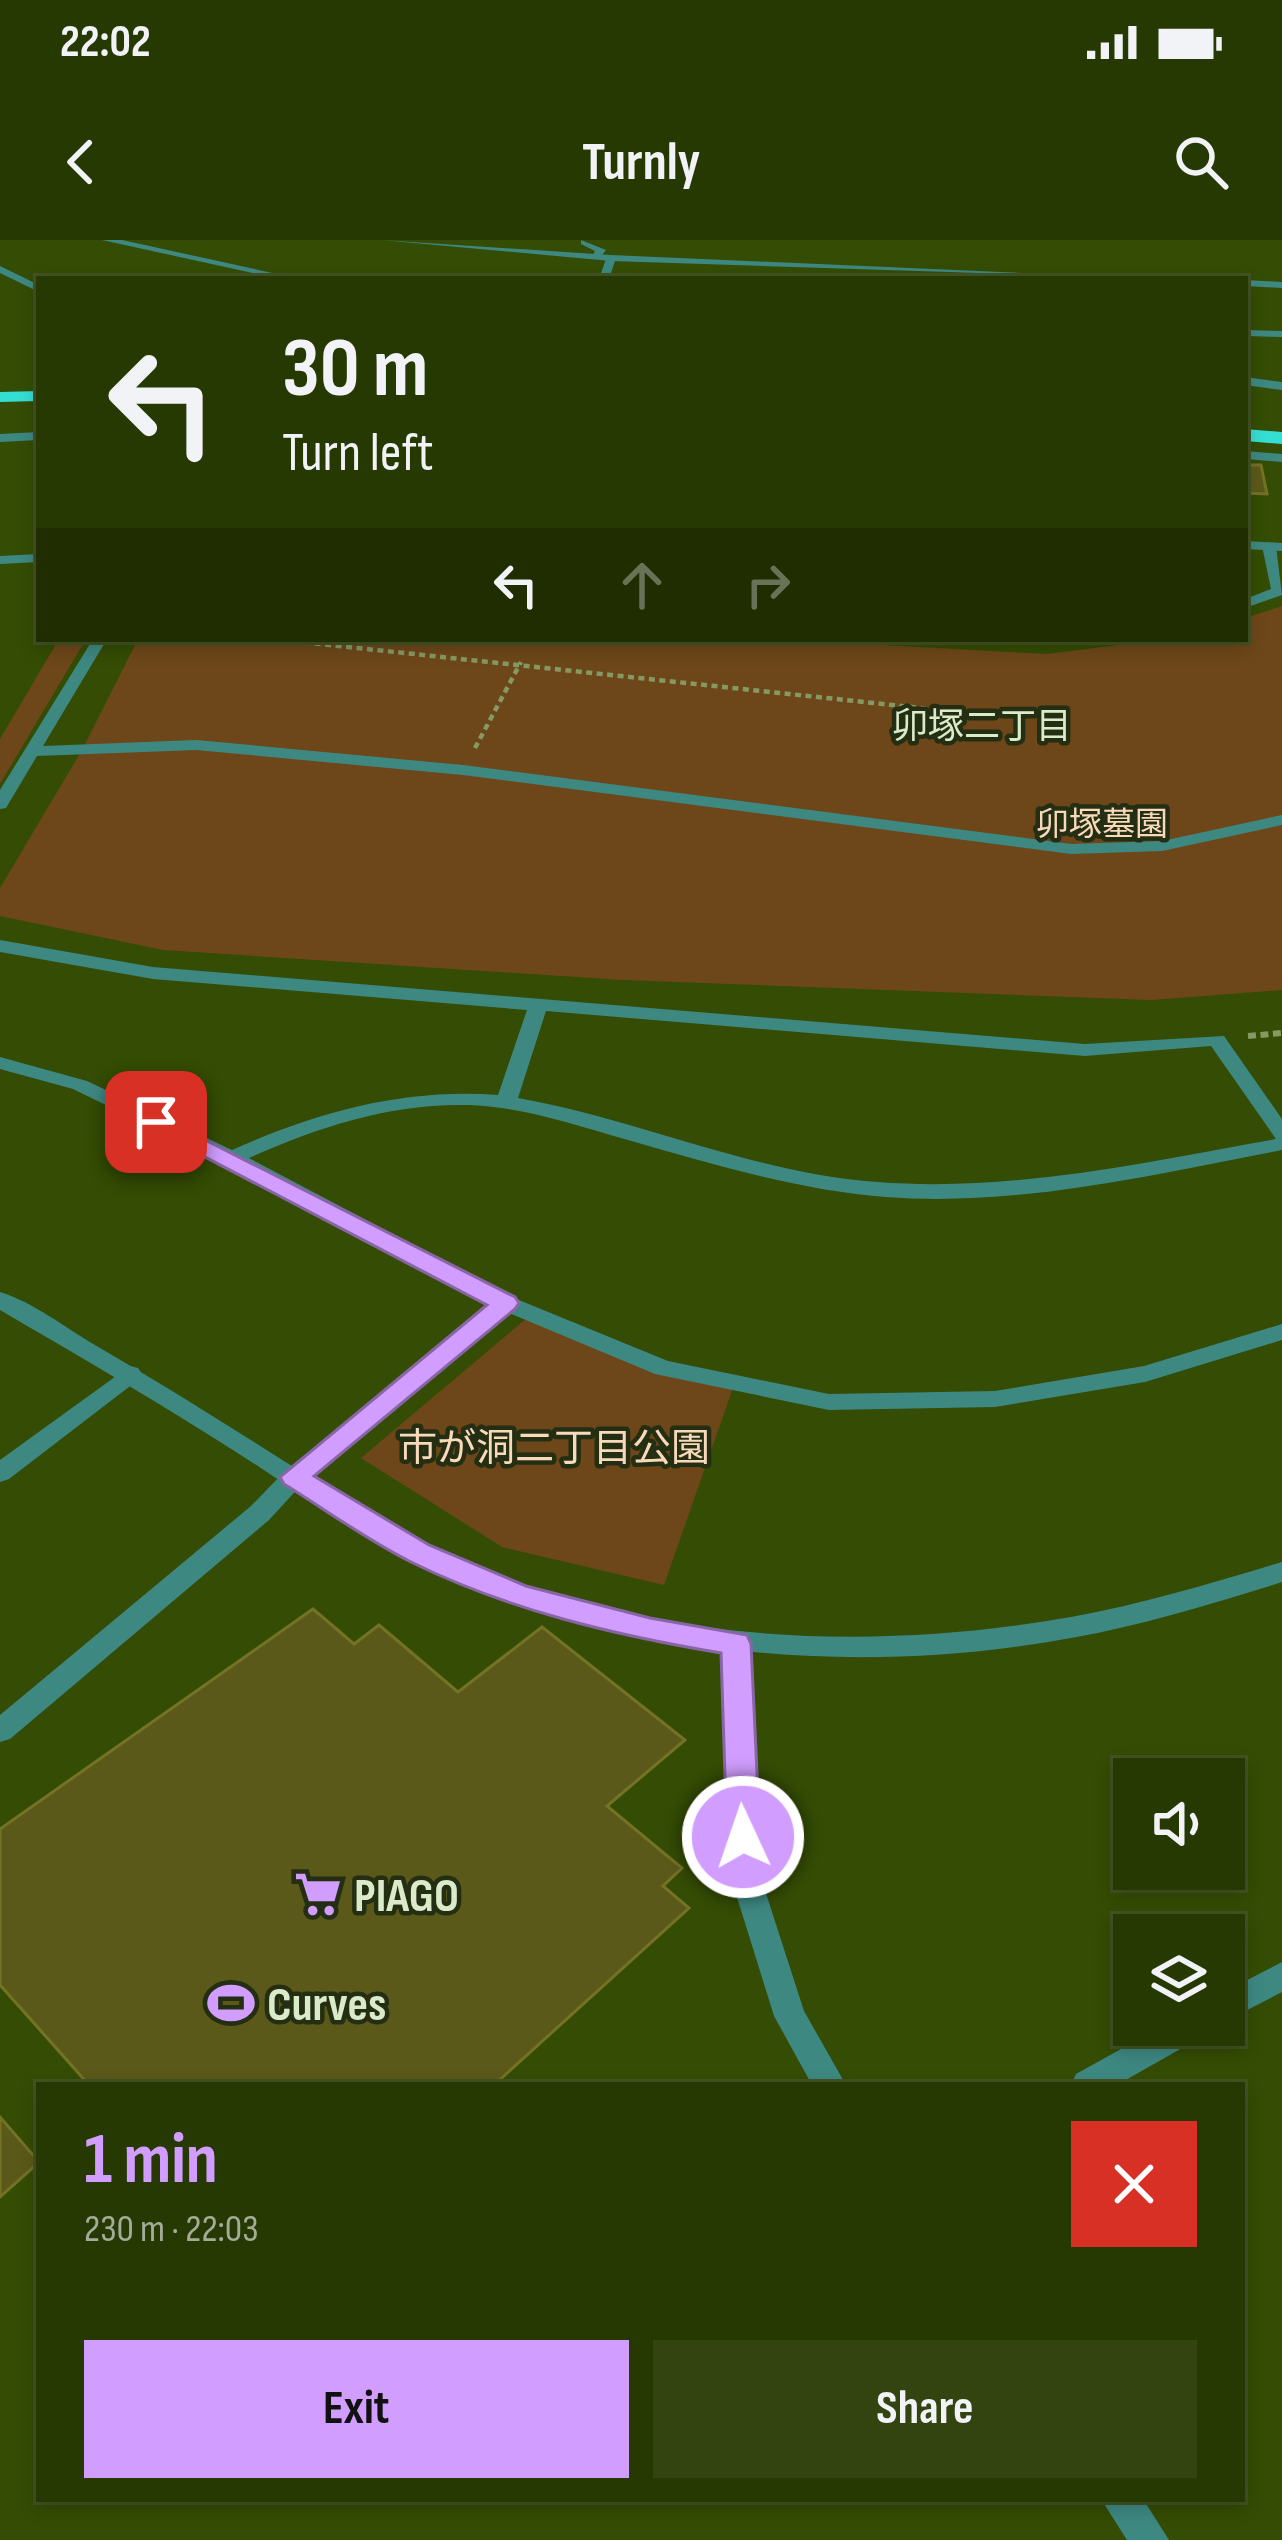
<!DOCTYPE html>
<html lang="en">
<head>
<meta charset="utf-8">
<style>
	:root { --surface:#273902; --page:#341; --text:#f1f3f6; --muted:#a4ac99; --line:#435324; --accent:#d19dfe }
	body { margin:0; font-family:"Sofia Sans Condensed","Noto Sans JP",sans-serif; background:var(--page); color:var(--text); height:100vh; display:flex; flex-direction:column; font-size:45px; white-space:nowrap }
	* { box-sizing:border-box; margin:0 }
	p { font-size:39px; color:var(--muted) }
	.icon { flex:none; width:66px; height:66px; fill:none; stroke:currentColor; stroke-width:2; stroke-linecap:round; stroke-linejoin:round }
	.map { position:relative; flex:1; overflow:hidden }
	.sheet { position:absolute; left:36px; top:1842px; width:1209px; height:420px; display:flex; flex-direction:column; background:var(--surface); border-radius:0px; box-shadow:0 6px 18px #0003,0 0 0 3px var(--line) }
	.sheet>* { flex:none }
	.top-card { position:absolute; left:36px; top:36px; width:1212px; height:366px; border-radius:0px; box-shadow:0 6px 18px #0003,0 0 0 3px var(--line); background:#273902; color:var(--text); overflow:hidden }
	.tools { position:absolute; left:1113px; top:1518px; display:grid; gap:24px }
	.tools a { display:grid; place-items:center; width:132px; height:132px; border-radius:0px; background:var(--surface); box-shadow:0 6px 18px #0003,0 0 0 3px var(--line); font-size:60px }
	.pin { position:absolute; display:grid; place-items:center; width:102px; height:102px; color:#fff; margin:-51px; border-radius:24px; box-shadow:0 6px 18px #0006 }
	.me { position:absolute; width:132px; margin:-66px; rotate:357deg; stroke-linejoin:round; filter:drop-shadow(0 0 9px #0008) }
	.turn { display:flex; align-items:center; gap:42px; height:252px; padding:0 48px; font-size:54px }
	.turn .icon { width:156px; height:156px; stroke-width:2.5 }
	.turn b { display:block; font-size:84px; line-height:102px }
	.lanes { display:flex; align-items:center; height:114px; padding:0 48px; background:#0003; justify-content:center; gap:60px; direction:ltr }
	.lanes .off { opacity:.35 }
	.round { display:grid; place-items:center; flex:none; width:126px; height:126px; border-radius:0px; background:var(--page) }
	.head { display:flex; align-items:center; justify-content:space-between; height:204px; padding:0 48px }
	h1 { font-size:72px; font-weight:700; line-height:90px; color:var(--accent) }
	.cta { display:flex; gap:24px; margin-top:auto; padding:24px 48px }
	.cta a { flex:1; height:138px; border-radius:0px; background:var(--accent); color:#111; font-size:48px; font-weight:700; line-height:138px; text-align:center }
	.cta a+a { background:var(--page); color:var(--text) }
	.status { display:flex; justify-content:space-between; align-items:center; height:84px; padding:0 60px; background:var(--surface); direction:ltr }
	.status svg { height:33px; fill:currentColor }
	header { display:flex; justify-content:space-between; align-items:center; height:156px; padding:0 48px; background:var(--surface); font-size:54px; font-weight:700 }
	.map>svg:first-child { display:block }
	.green { fill:#6d4719 }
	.building { fill:#5b5919; stroke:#747225; stroke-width:3 }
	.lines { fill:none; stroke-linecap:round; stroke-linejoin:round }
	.path-far1 { stroke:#859963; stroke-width:4.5; stroke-dasharray:6 4.5; stroke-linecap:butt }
	.path { stroke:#859963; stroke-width:6; stroke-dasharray:8 4.5; stroke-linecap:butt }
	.service { fill:#3e8882; fill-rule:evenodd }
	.minor { fill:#3e8882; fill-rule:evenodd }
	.tertiary { fill:#3e8882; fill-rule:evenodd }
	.motorway { fill:#35ded3; fill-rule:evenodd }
	.route { fill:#d19dfe; stroke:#8866a5; stroke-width:3 }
	.labels { text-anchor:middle; stroke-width:9; stroke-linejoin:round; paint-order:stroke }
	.far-park-label { font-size:33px; fill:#f8d9b9; stroke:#232e12 }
	.far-neighbourhood-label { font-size:36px; fill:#dbebc9; stroke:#232e12 }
	.park-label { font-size:39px; fill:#f8d9b9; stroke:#232e12 }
	.near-poi-label { font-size:48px; font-weight:bold; fill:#dbebc9; stroke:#232e12; text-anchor:start }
</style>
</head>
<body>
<div class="status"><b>22:02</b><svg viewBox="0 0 49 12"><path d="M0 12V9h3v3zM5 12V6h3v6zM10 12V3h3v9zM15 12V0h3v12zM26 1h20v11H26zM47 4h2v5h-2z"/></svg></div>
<header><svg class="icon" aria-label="back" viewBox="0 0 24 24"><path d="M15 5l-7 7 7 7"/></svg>Turnly<svg class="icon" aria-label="search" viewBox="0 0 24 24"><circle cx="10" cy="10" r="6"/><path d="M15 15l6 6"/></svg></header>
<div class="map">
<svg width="1282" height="2300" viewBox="0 0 1282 2300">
	<rect width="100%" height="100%" fill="#344c03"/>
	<!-- green -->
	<g class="green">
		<path d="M1282 366V750L1151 760 622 740 163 710 0 676V648L82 510 138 399H773L1047 414 1167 399H1245V378Z"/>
		<path d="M59 399H86L0 544V499Z"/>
		<path d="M527 1078 733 1148 664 1345 502 1307 361 1218Z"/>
	</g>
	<!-- building -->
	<g class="building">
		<path d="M1245 225H1261L1267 254 1245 253Z"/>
		<path d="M313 1369 354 1404 379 1385 458 1452 542 1387 685 1500 607 1566 682 1628 663 1646 689 1668 494 1845H89L0 1745V1589Z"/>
		<path d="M0 1877 39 1922 0 1957Z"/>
	</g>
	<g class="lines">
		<!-- path-far1 -->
		<g class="path-far1">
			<path d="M273 399 930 469"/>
			<path d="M475 508 521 422"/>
		</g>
		<!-- path -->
		<path class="path" d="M1248 796 1282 793"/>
		<!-- service -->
		<path class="service" d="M581 0 606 10 599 19H591L595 11 581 4Z"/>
		<!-- minor -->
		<g class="minor">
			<path d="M102 0H122L300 39H280Z"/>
			<path d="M607 16 616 18 609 39H599Z"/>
			<path d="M0 26 39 45V52L0 33Z"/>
			<path d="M1245 90 1282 91V97L1245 96Z"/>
			<path d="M1245 137 1282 142V150L1245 145Z"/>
			<path d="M39 192V200L0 202V194Z"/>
			<path d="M1245 211 1282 214V222L1245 219Z"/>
			<path d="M1269 302 1276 306 1282 355 1245 368V359L1271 349 1262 306Z"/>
			<path d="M93 399H107L43 506 196 500 463 525 1071 604 1162 601 1282 575V585L1162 611 1071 614 463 535 196 510 37 516 6 568 0 569V550Z"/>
			<path d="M921 399H1100L1093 403H928Z"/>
			<path d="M0 700 153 727 1085 804 1224 796 1282 879V910C1151 935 1019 967 885 957 798 950 712 924 628 900 575 885 524 867 468 865 391 863 318 887 249 918L514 1058 668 1121 829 1154 995 1151 1144 1126 1282 1084V1100L1145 1142 995 1167 829 1170 655 1134 509 1073 303 1243 269 1280 10 1499 0 1502V1475L251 1266 285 1231 490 1064 225 923 73 849 0 829V817L87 841 232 910C317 872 404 848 498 855L527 770 153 739 0 712ZM546 771 1085 816 1211 806 1276 899C1125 926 974 961 820 935 717 917 620 876 518 858Z"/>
			<path d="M130 1126 138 1128 142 1134 138 1140 9 1239 0 1242V1220Z"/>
			<path d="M736 1393 746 1397 750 1404 761 1638 804 1771 846 1845H812L774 1776 731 1638 722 1404 726 1397Z"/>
			<path d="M1282 1722V1752L1224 1782V1752Z"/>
			<path d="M1164 1785H1210L1205 1795 1117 1845H1071L1076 1834Z"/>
			<path d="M1101 2259H1143L1169 2300H1127Z"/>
		</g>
		<!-- tertiary -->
		<g class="tertiary">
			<path d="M381 0 611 15 1159 39 611 21Z"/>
			<path d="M1245 40 1282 42V48L1245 46Z"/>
			<path d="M1245 301 1282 303V311L1245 309Z"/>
			<path d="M39 314V322L0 324V316Z"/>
			<path d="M0 1052C33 1062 66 1088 95 1105 187 1158 276 1217 366 1272 572 1398 837 1419 1071 1377 1143 1364 1212 1343 1282 1322V1342C1212 1364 1143 1385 1071 1398 849 1439 617 1415 412 1321 354 1295 303 1255 250 1221 168 1168 84 1119 0 1070Z"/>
		</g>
		<!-- motorway -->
		<g class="motorway">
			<path d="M39 151V161L0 162V152Z"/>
			<path d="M1245 189 1282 192V204L1245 201Z"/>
		</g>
	</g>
	<!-- route -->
	<path class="route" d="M156 875 515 1057 519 1063 515 1069 314 1236 429 1305 526 1346 650 1378 747 1395 751 1404 760 1597 755 1607 743 1611 732 1607 727 1597 721 1413C614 1395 508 1370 411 1322 367 1300 326 1270 284 1244L280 1237 487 1065 148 887V877Z"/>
	<!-- icons -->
	<defs>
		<symbol id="supermarket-bare" viewBox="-9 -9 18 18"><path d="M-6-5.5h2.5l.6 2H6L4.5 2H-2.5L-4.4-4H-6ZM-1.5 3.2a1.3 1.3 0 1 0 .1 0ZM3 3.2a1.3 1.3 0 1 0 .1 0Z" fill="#d19dfe" stroke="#232e12" stroke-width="2.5" paint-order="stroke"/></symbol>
		<symbol id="stadium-bare" viewBox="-9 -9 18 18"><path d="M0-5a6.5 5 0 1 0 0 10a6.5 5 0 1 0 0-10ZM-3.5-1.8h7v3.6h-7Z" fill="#d19dfe" stroke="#232e12" stroke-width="2.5" paint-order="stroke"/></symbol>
	</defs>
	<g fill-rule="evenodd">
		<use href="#supermarket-bare" x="285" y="1621" width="66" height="66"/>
		<use href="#stadium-bare" x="198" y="1730" width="66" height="66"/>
	</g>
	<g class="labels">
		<!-- far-park labels -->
		<g class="far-park-label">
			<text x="1102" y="595">卯塚墓園</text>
		</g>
		<!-- far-neighbourhood labels -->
		<g class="far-neighbourhood-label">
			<text x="982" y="498">卯塚二丁目</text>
		</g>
		<!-- park labels -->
		<g class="park-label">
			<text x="554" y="1221">市が洞二丁目公園</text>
		</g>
		<!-- near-poi labels -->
		<g class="near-poi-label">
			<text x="354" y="1671">PIAGO</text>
			<text x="267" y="1780">Curves</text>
		</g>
	</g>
</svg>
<div class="tools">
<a><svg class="icon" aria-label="sound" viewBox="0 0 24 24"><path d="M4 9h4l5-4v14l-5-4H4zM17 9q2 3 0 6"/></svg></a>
<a><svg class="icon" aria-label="layers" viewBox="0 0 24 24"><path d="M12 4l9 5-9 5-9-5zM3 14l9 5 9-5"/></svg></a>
</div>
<div class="pin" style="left:156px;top:882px;background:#d93025"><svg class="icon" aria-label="arrive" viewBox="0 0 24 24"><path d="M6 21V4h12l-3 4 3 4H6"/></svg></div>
<svg class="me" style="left:743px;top:1597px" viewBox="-20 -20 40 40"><circle r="17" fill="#d19dfe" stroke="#fff" stroke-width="3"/><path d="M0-11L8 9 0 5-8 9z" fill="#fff"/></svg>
<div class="top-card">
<div class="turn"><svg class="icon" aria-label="left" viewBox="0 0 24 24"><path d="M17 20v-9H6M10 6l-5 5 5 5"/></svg><div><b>30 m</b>Turn left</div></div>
<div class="lanes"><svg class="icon" aria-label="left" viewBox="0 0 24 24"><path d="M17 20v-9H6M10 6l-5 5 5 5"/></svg><svg class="icon off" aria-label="ahead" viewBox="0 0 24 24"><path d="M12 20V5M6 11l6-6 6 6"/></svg><svg class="icon off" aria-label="right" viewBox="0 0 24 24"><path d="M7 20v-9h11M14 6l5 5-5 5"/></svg></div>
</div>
<section class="sheet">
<div class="head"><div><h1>1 min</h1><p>230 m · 22:03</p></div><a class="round" style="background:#d93025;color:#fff"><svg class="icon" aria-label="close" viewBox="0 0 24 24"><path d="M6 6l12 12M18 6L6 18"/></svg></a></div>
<div class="cta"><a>Exit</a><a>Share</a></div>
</section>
</div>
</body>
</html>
